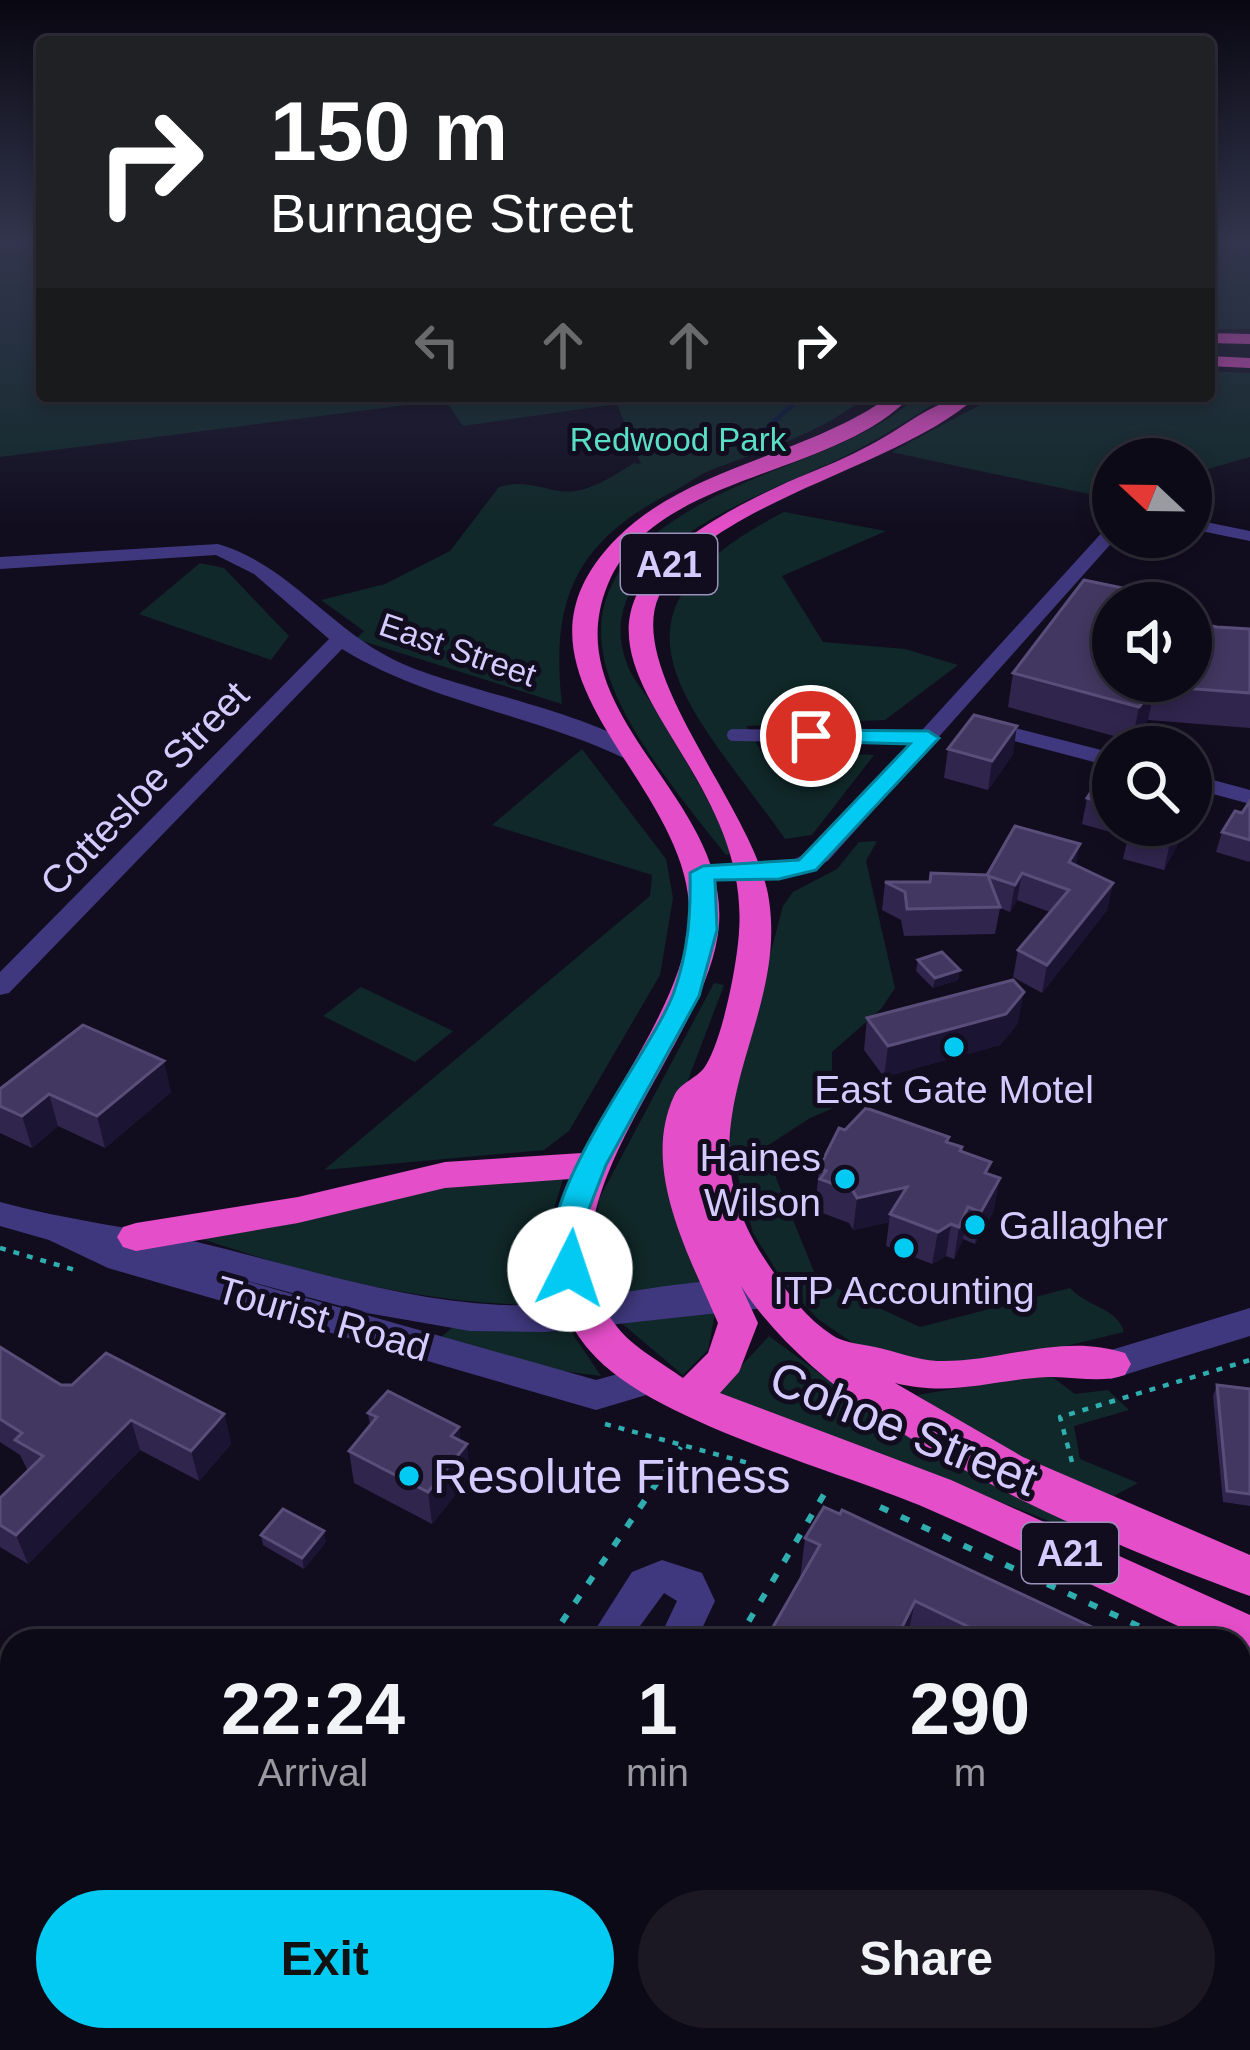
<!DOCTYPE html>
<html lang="en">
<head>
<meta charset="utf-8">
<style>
	:root { --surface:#0d0a17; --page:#1b1824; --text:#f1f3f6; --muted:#9a9aa1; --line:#2d2b36; --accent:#03caf2 }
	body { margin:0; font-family:Arial,sans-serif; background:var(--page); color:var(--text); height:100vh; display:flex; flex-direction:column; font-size:45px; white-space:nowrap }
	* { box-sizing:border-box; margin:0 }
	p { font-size:39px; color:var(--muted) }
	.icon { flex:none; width:66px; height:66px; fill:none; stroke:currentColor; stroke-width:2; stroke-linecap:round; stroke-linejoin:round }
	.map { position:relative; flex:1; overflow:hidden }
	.details { position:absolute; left:0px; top:1629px; width:1251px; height:423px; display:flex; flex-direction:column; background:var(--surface); border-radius:36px 36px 0 0; box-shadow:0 6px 18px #0003,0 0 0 3px var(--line) }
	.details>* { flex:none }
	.hud { position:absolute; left:36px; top:36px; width:1179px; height:366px; border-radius:12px; box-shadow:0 6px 18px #0003,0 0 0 3px var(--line); background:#202124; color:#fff; overflow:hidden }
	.needle { width:78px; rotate:292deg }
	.buttons { position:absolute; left:1092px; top:438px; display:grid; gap:24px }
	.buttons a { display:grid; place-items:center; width:120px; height:120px; border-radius:50%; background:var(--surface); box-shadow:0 6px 18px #0003,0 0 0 3px var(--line); font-size:60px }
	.pin { position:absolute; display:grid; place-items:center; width:102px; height:102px; color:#fff; margin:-51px; border:6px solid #fff; border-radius:50%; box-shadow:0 3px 12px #0007 }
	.me { position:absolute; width:132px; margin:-66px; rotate:4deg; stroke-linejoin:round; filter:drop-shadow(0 0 9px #0008) }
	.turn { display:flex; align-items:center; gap:42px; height:252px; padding:0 36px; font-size:54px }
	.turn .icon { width:156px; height:156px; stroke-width:2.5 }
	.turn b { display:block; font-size:84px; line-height:102px }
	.lanes { display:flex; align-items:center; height:114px; padding:0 36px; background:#0003; justify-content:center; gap:60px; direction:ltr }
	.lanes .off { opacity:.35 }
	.eta { display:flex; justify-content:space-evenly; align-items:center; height:204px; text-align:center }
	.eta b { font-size:72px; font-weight:800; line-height:84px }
	.primary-button { display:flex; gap:24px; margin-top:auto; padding:24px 36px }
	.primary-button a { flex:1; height:138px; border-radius:72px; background:var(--accent); color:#111; font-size:48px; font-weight:800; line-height:138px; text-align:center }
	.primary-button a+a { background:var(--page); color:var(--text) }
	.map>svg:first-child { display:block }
	.green { fill:#102829 }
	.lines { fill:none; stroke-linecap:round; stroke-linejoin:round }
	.stream { stroke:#09183b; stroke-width:4.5 }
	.path-far1 { stroke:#2fadaf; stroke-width:4.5; stroke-dasharray:6 8; stroke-linecap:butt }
	.path { stroke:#2fadaf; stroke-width:6; stroke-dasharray:9 14; stroke-linecap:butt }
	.service-far1 { stroke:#40387e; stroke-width:12 }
	.service { stroke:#40387e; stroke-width:20 }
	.minor { fill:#40387e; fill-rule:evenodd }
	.tertiary { fill:#40387e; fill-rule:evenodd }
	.trunk { fill:#e44ec8; fill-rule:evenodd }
	.wall { fill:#30254d }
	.shaded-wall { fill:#1c1433 }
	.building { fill:#423760; stroke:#594e79; stroke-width:3 }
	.route { fill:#03caf2; stroke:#02839d; stroke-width:3 }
	.poi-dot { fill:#03caf2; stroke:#110d1f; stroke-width:4.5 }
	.labels { text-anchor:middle; stroke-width:10; stroke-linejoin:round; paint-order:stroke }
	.far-park-label { font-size:33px; fill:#59ddc5; stroke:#110d1f }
	.far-street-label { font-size:33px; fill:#d5cbfe; stroke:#110d1f }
	.shield { fill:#110d1f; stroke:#9a92bb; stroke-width:3 }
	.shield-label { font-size:36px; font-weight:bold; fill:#d5cbfe }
	.street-label { font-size:39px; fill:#d5cbfe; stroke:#110d1f }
	.poi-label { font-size:39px; fill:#d5cbfe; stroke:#110d1f }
	.near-street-label { font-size:48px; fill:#d5cbfe; stroke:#110d1f }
	.near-poi-label { font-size:48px; fill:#d5cbfe; stroke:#110d1f; text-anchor:start }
</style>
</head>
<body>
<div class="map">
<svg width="1250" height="2050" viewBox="0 0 1250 2050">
	<rect width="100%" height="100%" fill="#110d1f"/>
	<!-- green -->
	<g class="green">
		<path d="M0 240H42V396H866C822 433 769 448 716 468 697 475 692 482 672 492 576 541 550 599 562 704L356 639 364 631 321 600 385 584 450 551 499 487C522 480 536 487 559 491 586 495 612 477 634 463L641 464 617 404 463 426 445 400 0 457Z"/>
		<rect x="1209" y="240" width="41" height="89"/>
		<path d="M1209 371 1250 373V457L1191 474V459H1113V499L891 452 997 396H1209Z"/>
		<path d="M918 396H947C911 418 875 442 837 460 763 495 577 555 630 671 636 684 648 696 655 709 683 756 711 803 735 853L726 855C599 697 512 579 756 478 813 454 870 438 918 396Z"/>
		<path d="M784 512 886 531 782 576 823 642 905 649 958 665 885 720 746 726 761 751 874 755 812 835 785 839C689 703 583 615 784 512Z"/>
		<path d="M200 563 224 568 289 636 271 660 139 614Z"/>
		<path d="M582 749 666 859 673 898 660 975 569 1131 544 1150 324 1170 650 896 652 875 492 825Z"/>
		<path d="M877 841 866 861 895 988 881 1009 832 1052V1077L855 1099 810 1118 764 1148 817 1279 920 1327 1070 1288C1087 1307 1118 1308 1124 1332L1045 1351 942 1366 854 1344 818 1319 784 1283 753 1233 730 1146 732 1098 783 906 793 892 837 869 859 842Z"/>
		<path d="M714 983 724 985 682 1096 711 1281 607 1300 593 1256 599 1199Z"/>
		<path d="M361 987 453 1031 415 1062 323 1016Z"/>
		<path d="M563 1179 545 1238 558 1305C435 1307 315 1277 199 1238L435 1186Z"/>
		<path d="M716 1308 708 1350 683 1375 619 1321Z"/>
		<path d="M453 1327H568L601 1376 562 1371 440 1338Z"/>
		<path d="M769 1336 896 1430 1083 1529 1075 1531 717 1392Z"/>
		<path d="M1031 1376H1051L1075 1394 1108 1390 1129 1410 1074 1426 1080 1459 1138 1483 1110 1498 1007 1452 917 1395Z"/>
	</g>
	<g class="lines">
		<!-- stream -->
		<g class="stream">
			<path d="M1242 240 1246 266"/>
			<path d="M754 439 803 396"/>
		</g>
		<!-- path-far1 -->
		<g class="path-far1">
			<path d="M0 1248 75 1270"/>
			<path d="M605 1424 785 1473"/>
			<path d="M1072 1462 1060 1417 1250 1360"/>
			<path d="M656 1484 681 1447"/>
		</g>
		<!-- path -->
		<g class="path">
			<path d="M880 1507 1169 1640"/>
			<path d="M549 1641 658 1481"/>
			<path d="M737 1641 829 1486"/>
			<path d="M1239 1672 1250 1677"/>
			<path d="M272 2050 279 2040"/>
			<path d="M496 2050 502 2040"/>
		</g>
		<!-- service-far1 -->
		<path class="service-far1" d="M733 735 928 738"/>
		<!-- service -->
		<g class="service">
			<path d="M1240 1928 1250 1959"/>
			<path d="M1239 1933 1249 1898"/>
			<path d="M1205 2050 1207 2040"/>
			<path d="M1246 2050 1250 2036"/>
		</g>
		<!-- minor -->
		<g class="minor">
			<path d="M1191 519 1250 531V541L1191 529Z"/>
			<path d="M1113 526V537H1117L828 861 787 878H694L691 873 694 868 703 866 783 864 812 851 1107 527Z"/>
			<path d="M218 544C290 565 334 634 403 664 461 690 605 716 645 754L634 761 626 759C535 715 428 702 342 649L9 993 0 995V972L329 639 254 574 216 555 0 569V557Z"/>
			<path d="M980 719 1113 753V767L972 730 969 725Z"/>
			<path d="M1191 774 1250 790V804L1191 788Z"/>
			<path d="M662 1560 702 1573 715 1601 696 1641H658L677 1601 664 1593 629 1641H588L632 1572Z"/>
			<path d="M323 2040H371L367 2050H319Z"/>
			<path d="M407 2040H455L451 2050H403Z"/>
		</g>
		<!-- tertiary -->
		<g class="tertiary">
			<path d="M0 1202C65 1220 131 1227 197 1242 298 1266 397 1300 501 1305 580 1308 715 1265 783 1286L788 1296 783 1306 545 1332 470 1331 367 1313 207 1270 596 1380 650 1365 663 1370 669 1380 663 1390 596 1410 108 1268 49 1240 0 1226Z"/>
			<path d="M1250 1308V1336L1111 1379 1098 1374 1093 1364 1098 1354Z"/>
		</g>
		<!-- trunk -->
		<g class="trunk">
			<path d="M1209 333 1250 334V344L1209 343Z"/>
			<path d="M1209 356 1250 358V368L1209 366Z"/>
			<path d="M890 396H911C834 478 654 473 608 584 554 714 728 796 719 924 711 1046 521 1211 618 1328 633 1347 662 1363 683 1378L708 1353 718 1323C690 1257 640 1169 674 1096 680 1082 699 1078 706 1065 723 1037 737 965 739 932 754 723 447 632 797 478 822 468 848 457 872 444 907 426 937 396 977 396 901 468 702 503 659 596 625 671 751 806 768 894 792 1026 672 1121 766 1261 784 1288 804 1317 832 1335 843 1343 862 1344 875 1347 895 1351 917 1360 937 1361 1001 1363 1061 1332 1125 1353L1131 1364 1125 1375C1100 1384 1074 1376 1048 1377 991 1380 953 1397 895 1383L1023 1457 1250 1555V1596C1091 1538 834 1431 741 1286L758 1323 739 1372 720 1393 951 1480 1250 1615V1658L1239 1654V1641H1210C1113 1596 1017 1547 919 1505 830 1468 648 1420 590 1351 545 1299 550 1240 570 1179L445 1188 298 1223 136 1251 123 1247 117 1237 123 1227 136 1223 298 1197 445 1162 582 1153C616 1087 683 997 689 923 699 782 481 675 617 538 690 465 807 456 890 396Z"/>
		</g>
	</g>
	<!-- wall -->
	<g class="wall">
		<path d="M1128 589 1126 603H1113V681L1217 627 1250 629V728L1148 720 1132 741 1008 707 1013 673Z"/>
		<path d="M948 749 1013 754 988 790 944 778Z"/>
		<path d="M1113 761V825H1188L1164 870 1123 859 1128 837 1082 824 1087 798Z"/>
		<path d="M1250 801V861L1249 862 1216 852 1222 832 1242 813Z"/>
		<path d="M1076 866 1113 883 1107 910 1042 993 1013 977 1018 950 1050 912 1017 900 1010 912 1000 908 995 934 904 936 901 920 882 910 885 882H930Z"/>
		<path d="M918 960 960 970 958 980 933 988 916 971Z"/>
		<path d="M867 1018 1018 1023 1000 1045 884 1077 864 1050Z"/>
		<path d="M0 1089 171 1092 105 1148 58 1126 32 1148 0 1133Z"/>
		<path d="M845 1130 948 1142 989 1174 994 1210 975 1244 963 1239 954 1259 946 1256 932 1264 886 1246 889 1222 853 1230 849 1223 817 1211 818 1201 816 1200 819 1168Z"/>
		<path d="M0 1347 61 1385 224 1414 231 1444 199 1481 140 1450 28 1564 0 1547V1498L28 1471 20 1455 0 1442Z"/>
		<path d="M1217 1385 1250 1389V1506L1223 1502 1213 1396Z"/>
		<path d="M368 1413 459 1427 460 1441 470 1476 432 1524 354 1483 349 1451 370 1425Z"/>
		<path d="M261 1535 326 1542 304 1569 263 1545Z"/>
		<path d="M805 1538 1122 1641H765L800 1579Z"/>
	</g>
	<!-- shaded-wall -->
	<g class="shaded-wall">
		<path d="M1155 686 1148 720 1132 741 1139 707Z"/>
		<path d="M1017 726 1013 754 988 790 992 761Z"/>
		<path d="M1201 786 1194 812 1191 818V804Z"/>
		<path d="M1180 825H1188L1164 870 1170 843Z"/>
		<path d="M1080 844 1075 871 1069 862Z"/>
		<path d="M1022 873 1017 900 1010 912 1015 885Z"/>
		<path d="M1113 883 1107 910 1042 993 1047 965Z"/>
		<path d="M960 970 958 980 933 988 935 978Z"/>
		<path d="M1024 992 1018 1023 1000 1045 884 1077 888 1046Z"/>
		<path d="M164 1061 171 1092 105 1148 97 1116Z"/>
		<path d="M49 1094 58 1126 32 1148 22 1116Z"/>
		<path d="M1000 1178 994 1210 975 1244 981 1212Z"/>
		<path d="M907 1187 890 1214 889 1222 853 1230 857 1198Z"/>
		<path d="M968 1207 963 1239 954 1259 959 1227Z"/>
		<path d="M951 1224 946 1256 932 1264 938 1232Z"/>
		<path d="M224 1414 231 1444 199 1481 191 1451Z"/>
		<path d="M131 1420 140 1450 28 1564 16 1535Z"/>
		<path d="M459 1427 461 1451 467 1444 470 1476 432 1524 428 1492 451 1436Z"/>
		<path d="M324 1531 326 1542 304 1569 302 1558Z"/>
		<path d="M915 1601 907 1641H895Z"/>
		<path d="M84 2040H127L120 2050H82L80 2045Z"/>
	</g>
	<!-- building -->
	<g class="building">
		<path d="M1084 580 1128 589 1123 603H1113V681H1191V622L1217 627 1250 629V693L1155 686 1139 707 1013 673Z"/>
		<path d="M974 715 1017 726 992 761 948 749Z"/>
		<path d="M1111 760 1113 761V805L1087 798Z"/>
		<path d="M1191 783 1201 786 1191 804Z"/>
		<path d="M1250 801V840L1222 832 1235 811 1242 813Z"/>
		<path d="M1133 825H1180L1170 843 1129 832Z"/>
		<path d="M1015 826 1080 844 1069 862 1113 883 1047 965 1018 950 1069 890 1022 873 1015 885 988 876 1000 907 907 909 905 892 885 882H930L931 873 987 875Z"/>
		<path d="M942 952 960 970 935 978 918 960Z"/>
		<path d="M1013 980 1024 992 1006 1014 888 1046 867 1018Z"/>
		<path d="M83 1025 164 1061 97 1116 49 1094 22 1116 0 1106V1089Z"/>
		<path d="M866 1108 949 1137 946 1142 962 1147 960 1151 991 1162 985 1173 1000 1178 981 1212 968 1207 959 1227 951 1224 938 1232 890 1214 907 1187 857 1198 853 1191 820 1179 826 1171 819 1168 839 1128 845 1130Z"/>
		<path d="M0 1347 61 1385H72L106 1353 224 1414 191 1451 131 1420 16 1535 0 1525V1498L43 1456 15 1440 22 1433 0 1419Z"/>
		<path d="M1217 1385 1250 1389V1494L1227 1491Z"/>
		<path d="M388 1391 459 1427 451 1436 467 1444 428 1492 349 1451 377 1417 368 1413Z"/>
		<path d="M824 1507 840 1514 842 1510 1122 1641H998L915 1601 895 1641H765L820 1545 805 1538Z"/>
		<path d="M283 1509 324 1531 302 1558 261 1535Z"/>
		<path d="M1239 1675 1250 1680V1738L1243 1759 1239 1757Z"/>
		<path d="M0 1900 12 1909V2040H84L80 2045 86 2050H0Z"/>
		<path d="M820 2040H980L997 2050H816Z"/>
	</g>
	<!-- sky -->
	<linearGradient id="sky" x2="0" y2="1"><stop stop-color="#090711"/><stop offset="0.46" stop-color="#32354d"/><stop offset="1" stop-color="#32354d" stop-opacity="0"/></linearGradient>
	<rect width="1250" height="527" fill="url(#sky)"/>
	<!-- route -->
	<path class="route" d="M811 730 928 731 939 738 816 870 779 879 715 880 717 930 699 996 606 1165 587 1214 586 1269 570 1281 559 1277C521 1209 650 1058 674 992 688 952 691 915 690 873L703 866 799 860 910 744 803 741 800 736Z"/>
	<!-- markers -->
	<g class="poi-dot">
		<circle cx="954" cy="1047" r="12"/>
		<circle cx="845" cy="1179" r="12"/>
		<circle cx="975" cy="1225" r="12"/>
		<circle cx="904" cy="1248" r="12"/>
		<circle cx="409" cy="1476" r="12"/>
	</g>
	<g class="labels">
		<!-- far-park labels -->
		<g class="far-park-label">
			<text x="678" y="451">Redwood Park</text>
		</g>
		<!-- far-street labels -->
		<g class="far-street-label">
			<text transform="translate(458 649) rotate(19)" y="12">East Street</text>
		</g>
		<!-- shield labels -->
		<g class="shield">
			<rect x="621" y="534" width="96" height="60" rx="9"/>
			<rect x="1022" y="1523" width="96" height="60" rx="9"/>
		</g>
		<g class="shield-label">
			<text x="669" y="577">A21</text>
			<text x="1070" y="1566">A21</text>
		</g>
		<!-- street labels -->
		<g class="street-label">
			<text transform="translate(144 788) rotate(-46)" y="14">Cottesloe Street</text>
			<text transform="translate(323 1318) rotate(16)" y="14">Tourist Road</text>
		</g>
		<!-- poi labels -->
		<g class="poi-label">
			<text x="954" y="1103">East Gate Motel</text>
			<text x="821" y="1171" text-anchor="end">Haines<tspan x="821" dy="45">Wilson</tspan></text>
			<text x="999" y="1239" text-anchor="start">Gallagher</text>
			<text x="904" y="1304">ITP Accounting</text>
		</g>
		<!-- near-street labels -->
		<g class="near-street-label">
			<text transform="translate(904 1428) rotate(22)" y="17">Cohoe Street</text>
		</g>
		<!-- near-poi labels -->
		<g class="near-poi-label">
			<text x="433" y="1493">Resolute Fitness</text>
		</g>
	</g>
</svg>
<div class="buttons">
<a><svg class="needle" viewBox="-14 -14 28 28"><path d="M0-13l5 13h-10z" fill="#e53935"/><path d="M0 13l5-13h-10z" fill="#9a9aa1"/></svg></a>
<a><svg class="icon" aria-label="sound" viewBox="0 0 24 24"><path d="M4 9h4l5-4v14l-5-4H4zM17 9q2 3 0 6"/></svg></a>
<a><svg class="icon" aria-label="search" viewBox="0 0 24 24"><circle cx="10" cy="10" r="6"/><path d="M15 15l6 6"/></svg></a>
</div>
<div class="pin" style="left:811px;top:736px;background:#d93025"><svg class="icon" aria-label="arrive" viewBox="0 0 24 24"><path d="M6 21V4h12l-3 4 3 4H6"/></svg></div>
<svg class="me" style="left:570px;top:1269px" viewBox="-20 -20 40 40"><circle r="19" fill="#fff"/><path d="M0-13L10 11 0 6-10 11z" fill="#03caf2"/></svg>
<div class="hud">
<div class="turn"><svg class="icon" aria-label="right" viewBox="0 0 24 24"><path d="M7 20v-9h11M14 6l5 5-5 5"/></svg><div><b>150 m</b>Burnage Street</div></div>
<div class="lanes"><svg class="icon off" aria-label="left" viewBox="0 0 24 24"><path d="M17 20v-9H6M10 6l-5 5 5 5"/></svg><svg class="icon off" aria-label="ahead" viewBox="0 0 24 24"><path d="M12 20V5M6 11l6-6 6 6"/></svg><svg class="icon off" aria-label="ahead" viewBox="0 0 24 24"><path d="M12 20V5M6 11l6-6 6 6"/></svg><svg class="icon" aria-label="right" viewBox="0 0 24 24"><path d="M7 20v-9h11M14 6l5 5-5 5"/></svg></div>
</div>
<section class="details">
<div class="eta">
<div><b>22:24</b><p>Arrival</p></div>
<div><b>1</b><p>min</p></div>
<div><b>290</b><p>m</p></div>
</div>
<div class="primary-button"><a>Exit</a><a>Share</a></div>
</section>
</div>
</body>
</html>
